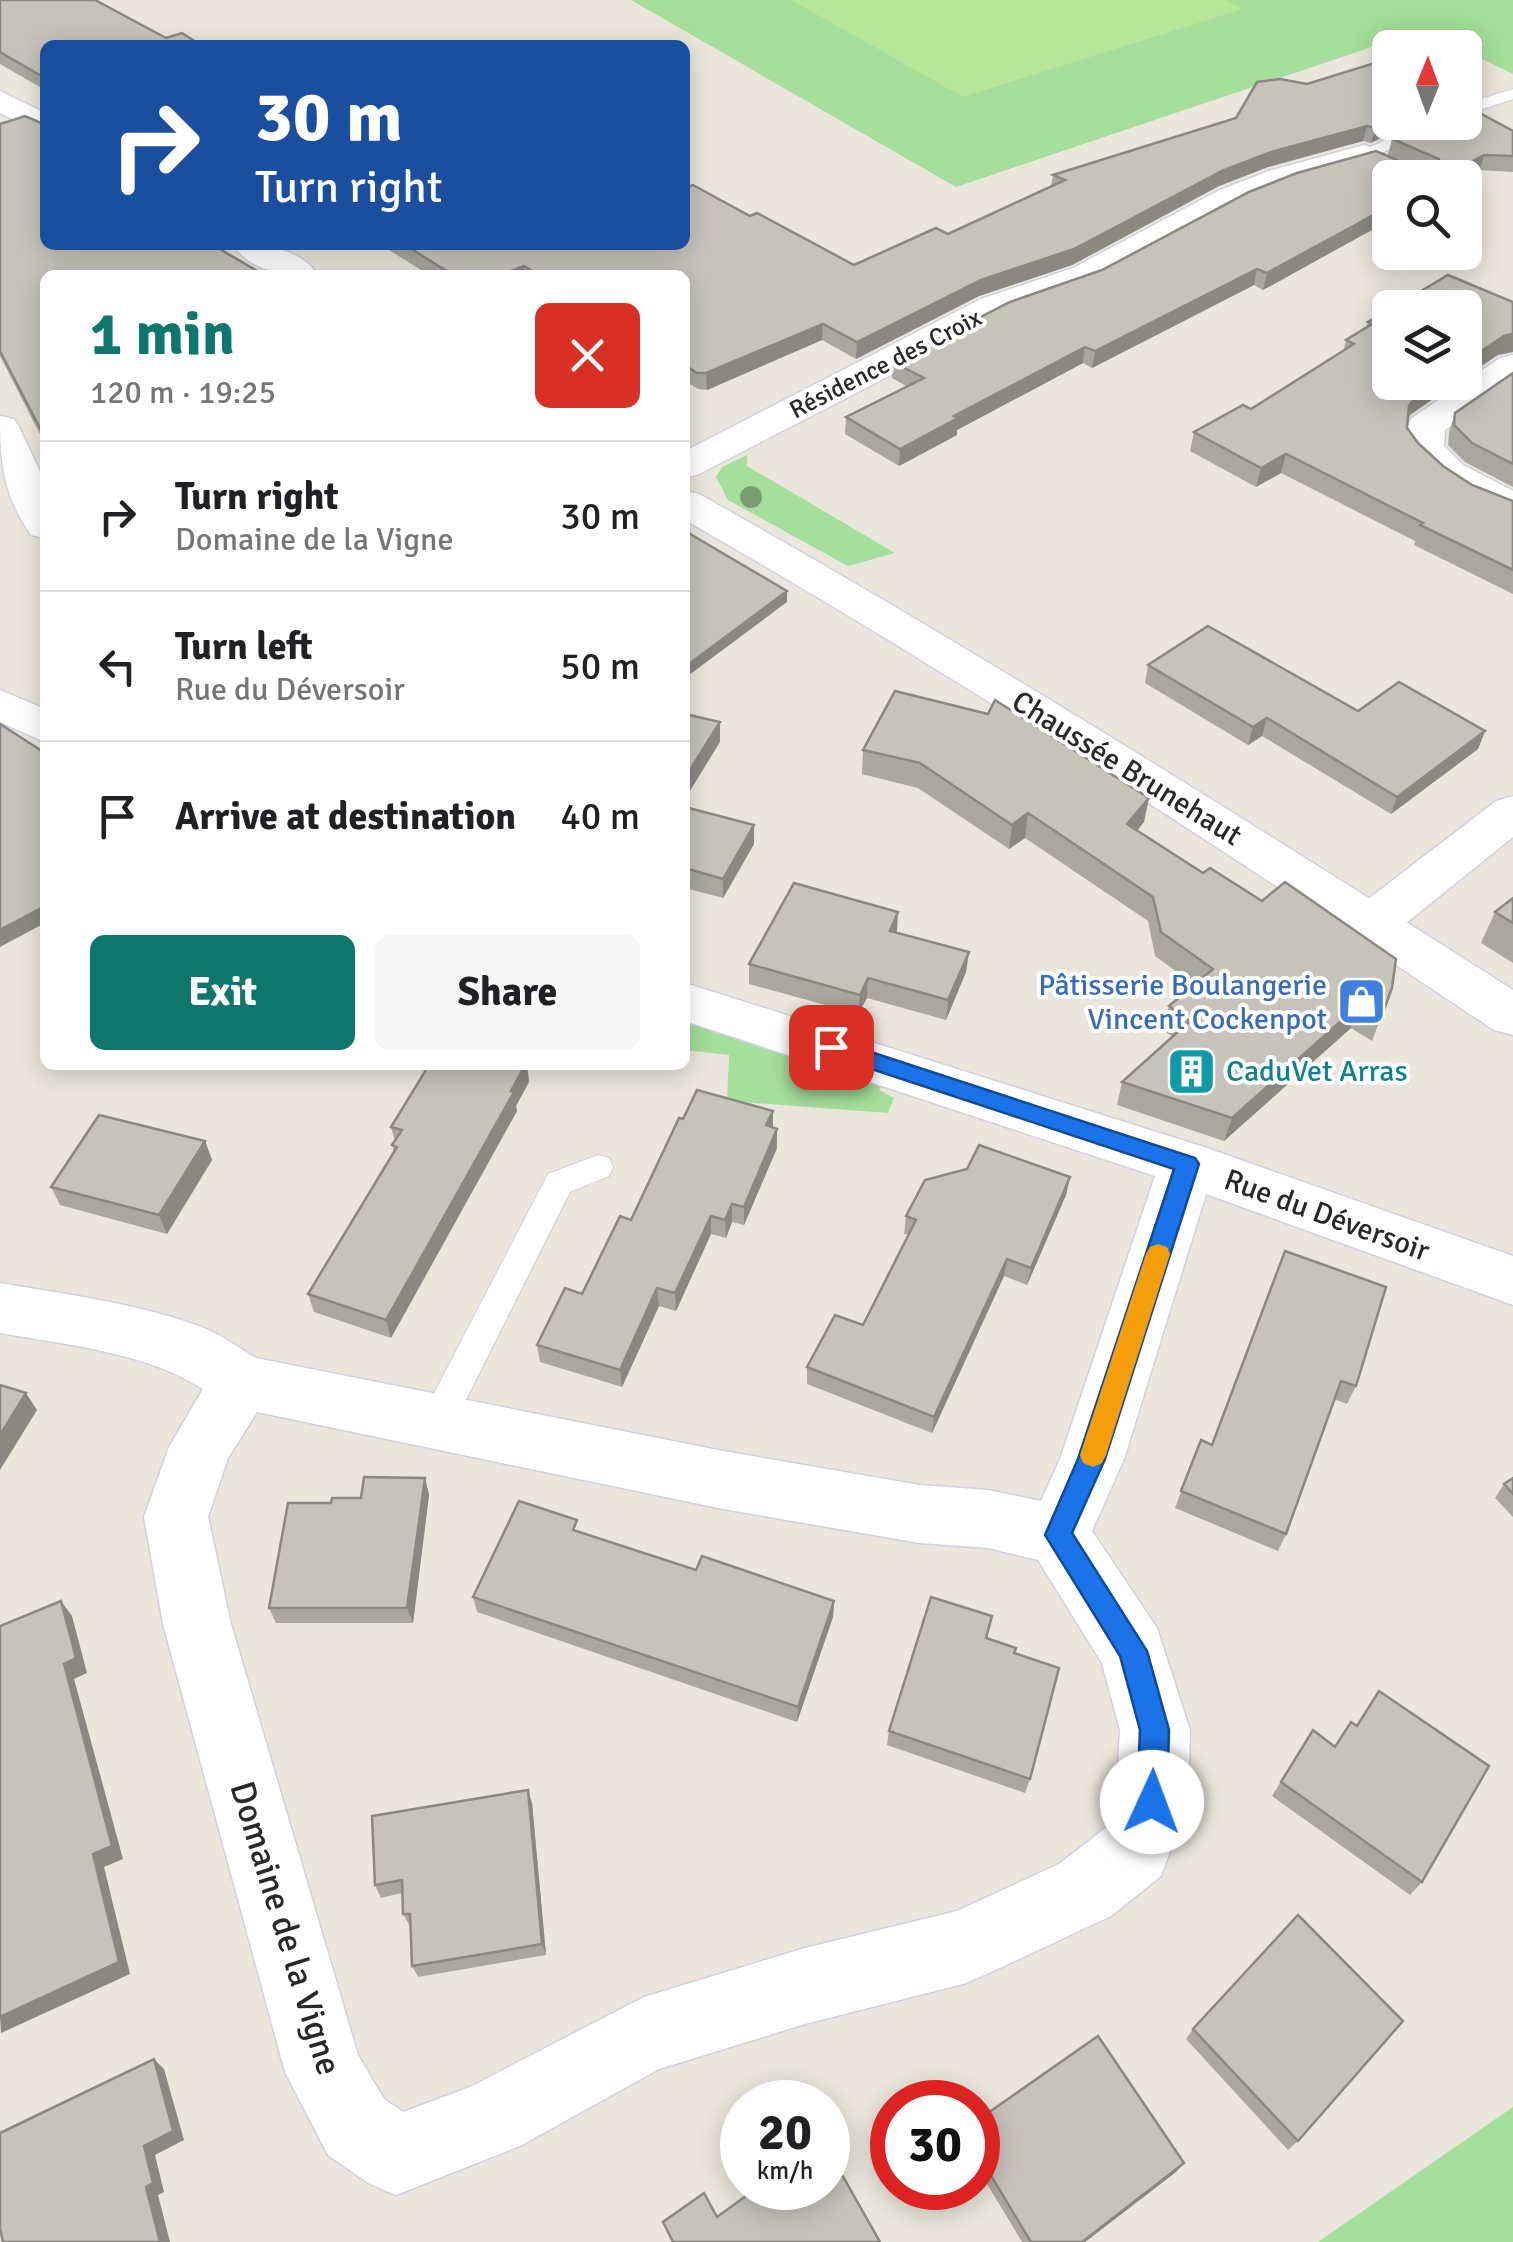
<!DOCTYPE html>
<html lang="en">
<head>
<meta charset="utf-8">
<style>
	:root { --surface:#fff; --page:#f6f6f6; --text:#202124; --muted:#757577; --line:#e0e0e0; --accent:#0f766e }
	body { margin:0; font-family:Signika,sans-serif; background:var(--page); color:var(--text); height:100vh; display:flex; flex-direction:column; font-size:38px; white-space:nowrap }
	* { box-sizing:border-box; margin:0 }
	p { font-size:32px; color:var(--muted) }
	.icon { flex:none; width:55px; height:55px; fill:none; stroke:currentColor; stroke-width:2; stroke-linecap:round; stroke-linejoin:round }
	.map { position:relative; flex:1; overflow:hidden }
	.panel { position:absolute; left:40px; top:270px; width:650px; height:800px; display:flex; flex-direction:column; background:var(--surface); border-radius:15px; box-shadow:0 5px 25px #0003 }
	.panel>* { flex:none }
	.hud { position:absolute; left:40px; top:40px; width:650px; height:210px; border-radius:15px; box-shadow:0 5px 25px #0003; background:#1a4fa0; color:#fff; overflow:hidden }
	.needle { width:65px; rotate:1deg }
	.fabs { position:absolute; left:1372px; top:30px; display:grid; gap:20px }
	.fabs a { display:grid; place-items:center; width:110px; height:110px; border-radius:15px; background:var(--surface); box-shadow:0 5px 25px #0003; font-size:50px }
	.speed { position:absolute; left:720px; top:2080px; display:flex; gap:20px; font-size:50px; font-weight:700; text-align:center }
	.speed>* { display:grid; place-content:center; width:130px; height:130px; border-radius:50%; background:var(--surface); box-shadow:0 5px 25px #0003; line-height:1 }
	.speed small { font-size:25px; font-weight:400 }
	.speed .limit { border:15px solid #d22; background:#fff; color:#111 }
	.pin { position:absolute; display:grid; place-items:center; width:85px; height:85px; color:#fff; margin:-42px; border-radius:20px; box-shadow:0 5px 15px #0006 }
	.me { position:absolute; width:110px; margin:-55px; rotate:2deg; stroke-linejoin:round; filter:drop-shadow(0 0 8px #0008) }
	.turn { display:flex; align-items:center; gap:35px; height:210px; padding:0 50px; font-size:45px }
	.turn .icon { width:130px; height:130px; stroke-width:2.5 }
	.turn b { display:block; font-size:70px; line-height:85px }
	.round { display:grid; place-items:center; flex:none; width:105px; height:105px; border-radius:15px; background:var(--page) }
	.overview { display:flex; align-items:center; justify-content:space-between; height:170px; padding:0 50px }
	h1 { font-size:60px; font-weight:700; line-height:75px; color:var(--accent) }
	.button { display:flex; gap:20px; margin-top:auto; padding:20px 50px }
	.button a { flex:1; height:115px; border-radius:15px; background:var(--accent); color:#fff; font-size:40px; font-weight:700; line-height:115px; text-align:center }
	.button a+a { background:var(--page); color:var(--text) }
	ul { padding:0; list-style:none }
	li { display:flex; align-items:center; gap:30px; height:150px; padding:0 50px; border-top:2px solid var(--line) }
	li div { flex:1 }
	li b { display:block; font-size:38px }
	li em { font-style:normal }
	.map>svg:first-child { display:block }
	.green { fill:#a4de9a }
	.pitch { fill:#b5e596 }
	.lines { fill:none; stroke-linecap:round; stroke-linejoin:round }
	.lane-casing { stroke:#d0d0e1; stroke-width:2 }
	.street-casing { stroke:#d0d0e1; stroke-width:3 }
	.secondary-casing { stroke:#d0d0e1; stroke-width:3 }
	.lane { fill:#fff; fill-rule:evenodd }
	.street { fill:#fff; fill-rule:evenodd }
	.secondary { fill:#fff; fill-rule:evenodd }
	.tree { fill:#7a9c72 }
	.wall { fill:#a9a8a0 }
	.shaded-wall { fill:#8a8882 }
	.building { fill:#c5c3ba; stroke:#8a8882; stroke-width:2.5 }
	.route { fill:#1a73e8; stroke:#114b97; stroke-width:2.5 }
	.slow { fill:#f59e0b }
	.labels { text-anchor:middle; stroke-width:8; stroke-linejoin:round; paint-order:stroke }
	.far-street-label { font-size:25px; fill:#282828; stroke:#fff }
	.street-label { font-size:30px; fill:#282828; stroke:#fff }
	.shop-label { font-size:30px; fill:#366cbe; stroke:#fff; text-anchor:end }
	.culture-label { font-size:30px; fill:#0d838f; stroke:#fff; text-anchor:start }
	.near-street-label { font-size:35px; fill:#282828; stroke:#fff }
</style>
</head>
<body>
<div class="map">
<svg width="1513" height="2242" viewBox="0 0 1513 2242">
	<rect width="100%" height="100%" fill="#eae6db"/>
	<!-- green -->
	<g class="green">
		<path d="M631 0H1513V74L1422 30 956 187Z"/>
		<path d="M747 455V466L895 553 848 566 728 500 716 477 722 467Z"/>
		<path d="M685 1022 883 1083 879 1090 894 1098 888 1113 727 1101 729 1055 685 1050Z"/>
		<path d="M1513 2107V2242H1318Z"/>
	</g>
	<!-- pitch -->
	<path class="pitch" d="M791 0H1225L1243 9 963 97Z"/>
	<g class="lines">
		<defs>
			<g id="lane">
				<path d="M1513 89V99L1465 115V104Z"/>
				<path d="M1421 122H1444L1370 159 1355 155Z"/>
				<path d="M598 1155 609 1158 613 1167 609 1176 570 1192 450 1431 438 1435 426 1431 421 1420 426 1409 548 1174Z"/>
			</g>
			<g id="street">
				<path d="M1364 145 1375 148 1380 155 1375 162 1292 185 1244 204 1098 283 1007 315 699 474 685 478V451L981 299 1073 268 1220 190 1269 171Z"/>
				<path d="M1513 355V383L1445 430 1444 446 1463 465 1513 491V519C1473 509 1428 482 1405 448L1407 426 1412 418 1500 358Z"/>
				<path d="M0 416 14 419 19 427 45 482V538L31 535C3 495 0 462 0 416Z"/>
				<path d="M0 690 45 709V742L0 722Z"/>
				<path d="M1513 796V837L1390 936 1372 941 1354 936 1347 923 1354 910 1496 801Z"/>
				<path d="M685 983 1207 1148 1513 1256V1305L1206 1194 1124 1459 1092 1531 1157 1628 1190 1730 1188 1802 1161 1876 1111 1916 989 1973 963 1984 805 2024 659 2069 520 2146 396 2195 368 2183 328 2155 285 2072 163 1624 144 1517 169 1447 203 1389C145 1352 67 1345 0 1333V1283C64 1294 157 1306 215 1333 229 1340 242 1350 256 1358L723 1451 920 1485 988 1490 1041 1501 1060 1459 1155 1176 685 1021ZM257 1412 723 1509 920 1543 988 1548 1038 1560 1102 1663 1120 1730 1116 1802 1108 1826 1059 1864 957 1911 805 1948 644 1997 470 2087 403 2112 384 2099 358 2055 231 1624 208 1517 228 1458Z"/>
			</g>
			<g id="secondary">
				<path d="M0 91 45 113V135L0 113Z"/>
				<path d="M233 245C264 245 299 247 318 275 287 275 253 274 233 245Z"/>
				<path d="M685 491 699 494C977 650 1245 819 1513 990V1035L1494 1030C1228 853 962 678 685 520Z"/>
			</g>
		</defs>
		<!-- lane casing -->
		<use href="#lane" class="lane-casing"/>
		<!-- street casing -->
		<use href="#street" class="street-casing"/>
		<!-- secondary casing -->
		<use href="#secondary" class="secondary-casing"/>
		<!-- lane -->
		<use href="#lane" class="lane"/>
		<!-- street -->
		<use href="#street" class="street"/>
		<!-- secondary -->
		<use href="#secondary" class="secondary"/>
	</g>
	<!-- trees -->
	<circle class="tree" cx="751" cy="497" r="11"/>
	<!-- wall -->
	<g class="wall">
		<path d="M0 0 166 38 201 45H45V90L0 64Z"/>
		<path d="M1390 66 1371 143 1363 141 1268 167 1219 186 1072 265 979 296 856 359 822 340 707 390 698 389 685 381V275H429L381 245H685L750 216 854 265 948 234 1051 186 1053 175 1236 118 1307 84Z"/>
		<path d="M41 123 45 275V444L0 356V124Z"/>
		<path d="M1513 131V172L1480 170 1263 290 1254 285 1092 368 1083 363 957 430V435L899 466 845 434 846 417 908 387 892 378 893 362 1411 166H1414L1388 155 1392 139Z"/>
		<path d="M1390 309V382H1457L1410 415 1407 428 1418 443 1443 466 1472 485 1513 501V594L1414 545 1415 541 1281 473 1256 487 1190 451 1194 432 1251 409 1343 352 1346 340 1366 328 1368 322Z"/>
		<path d="M1513 373V487L1465 462 1448 445 1449 432 1455 413Z"/>
		<path d="M1148 665 1358 711 1485 731 1478 749 1391 814 1262 736 1248 745 1145 683Z"/>
		<path d="M895 691 1144 822 1136 831 1203 873 1392 988 1372 1041 1351 1028 1224 1141 1117 1105 1122 1082 1173 1037 1163 1030 1169 1006 1195 985 1155 956 1148 921 1025 838 1009 849 918 788 862 774 863 750Z"/>
		<path d="M685 807 754 844 723 898 685 888Z"/>
		<path d="M1513 898V963L1481 943 1495 912Z"/>
		<path d="M896 932 969 952 966 972 946 1020 867 998 858 1014 749 984V964Z"/>
		<path d="M429 1065H527L529 1082 516 1106 517 1111 391 1338 314 1312 308 1294 394 1152 392 1145 395 1142 391 1127Z"/>
		<path d="M773 1111V1127L777 1129V1148L744 1225 732 1222 726 1238 711 1234 676 1311 659 1306 622 1387 540 1362 537 1345 582 1294 631 1220 683 1119Z"/>
		<path d="M205 1141 212 1160 167 1234 60 1205 51 1187Z"/>
		<path d="M1070 1177 1066 1195 1027 1285 1004 1276 932 1433 807 1384V1367L863 1325 908 1235 904 1234 906 1216Z"/>
		<path d="M1285 1251 1356 1386 1347 1404 1334 1399 1286 1534 1278 1551 1175 1508 1201 1440 1212 1445Z"/>
		<path d="M425 1478 429 1495 413 1623H276L269 1608 331 1503 361 1498Z"/>
		<path d="M1513 1478V1517L1495 1498 1504 1484Z"/>
		<path d="M579 1532 696 1570 834 1601 833 1617 797 1722 477 1612 473 1597Z"/>
		<path d="M986 1638 1014 1653 1030 1779 1025 1793 887 1745 889 1731Z"/>
		<path d="M1313 1730 1335 1746 1422 1882 1410 1895 1272 1796Z"/>
		<path d="M532 1803 546 1955 418 1977 412 1966 410 1926 403 1914 402 1893 381 1898 375 1885Z"/>
		<path d="M1193 2029 1298 2141 1288 2150 1186 2039Z"/>
		<path d="M978 2120 1176 2172 1085 2242H1022L978 2169Z"/>
	</g>
	<!-- shaded-wall -->
	<g class="shaded-wall">
		<path d="M1390 120V122H1412L1371 143 1375 128Z"/>
		<path d="M1367 126 1363 141 1268 167 1219 186 1072 265 979 296 856 359 857 342 981 280 1222 171 1271 152Z"/>
		<path d="M1484 155 1480 170 1465 178H1442Z"/>
		<path d="M1390 206V220L1263 290 1267 273Z"/>
		<path d="M524 266 525 275H500Z"/>
		<path d="M1257 269 1254 285 1092 368 1095 351Z"/>
		<path d="M823 324 822 340 707 390 706 373Z"/>
		<path d="M1513 334V352L1498 355 1465 377V362L1504 336Z"/>
		<path d="M1085 347 1083 363 957 430V435L899 466 900 449 954 416Z"/>
		<path d="M1435 382H1457L1410 415 1403 426 1409 406 1416 396Z"/>
		<path d="M1286 454 1281 473 1256 487 1261 468Z"/>
		<path d="M787 591V602L685 678V667Z"/>
		<path d="M1267 718 1262 736 1248 745 1253 727Z"/>
		<path d="M720 722V742L685 799V778Z"/>
		<path d="M1485 731 1478 749 1391 814 1397 797Z"/>
		<path d="M1149 798 1144 822 1122 849 1127 824Z"/>
		<path d="M1028 813 1025 838 1009 849 1012 825Z"/>
		<path d="M754 825V844L723 898V879Z"/>
		<path d="M45 906V923L0 947V930Z"/>
		<path d="M898 912 897 931 888 950 890 931Z"/>
		<path d="M969 952 966 972 946 1020 948 1000Z"/>
		<path d="M868 978 867 998 858 1014 860 995Z"/>
		<path d="M1360 1004 1351 1028 1224 1141 1232 1118Z"/>
		<path d="M525 1065H527L529 1082 516 1106 517 1111 391 1338 386 1320Z"/>
		<path d="M773 1111V1130L766 1125Z"/>
		<path d="M777 1129V1148L744 1225V1207Z"/>
		<path d="M205 1141 212 1160 167 1234 159 1215Z"/>
		<path d="M1070 1177 1066 1195 1027 1285 1031 1268Z"/>
		<path d="M732 1204V1222L726 1238 725 1220Z"/>
		<path d="M711 1216V1234L676 1311 675 1293Z"/>
		<path d="M1007 1259 1004 1276 932 1433 934 1417Z"/>
		<path d="M657 1288 659 1306 622 1387 620 1370Z"/>
		<path d="M26 1393 37 1410 0 1470V1435Z"/>
		<path d="M425 1478 429 1495 413 1623 407 1608Z"/>
		<path d="M61 1601 72 1616 87 1673 74 1679 123 1859 104 1867 130 1974 1 2033 0 2017 93 1854 64 1664Z"/>
		<path d="M834 1601 833 1617 797 1722 798 1707Z"/>
		<path d="M528 1790 532 1803 546 1955 542 1944Z"/>
		<path d="M154 2059 164 2069 184 2140 155 2155 164 2192 158 2195 170 2242H160L146 2187 144 2146Z"/>
		<path d="M1184 2163 1176 2172 1085 2242H1082Z"/>
	</g>
	<!-- building -->
	<g class="building">
		<path d="M0 0H95L166 38 182 33 201 45H45V78L0 52Z"/>
		<path d="M1381 61 1390 66V120L1375 128 1367 126 1271 152 1222 171 1074 249 981 280 857 342 823 324 706 373H697L685 365V275H539L524 266 500 275H453L405 245H685V188L693 185 750 216 757 213 854 265 936 228 948 234 1065 180 1053 175 1236 118 1257 82 1280 79 1307 84Z"/>
		<path d="M1465 105 1513 131V156L1484 155 1442 178H1390V206L1267 273 1257 269 1095 351 1085 347 954 416 958 418 900 449 846 417 924 378 893 362 1010 302 1102 270 1249 192 1297 173 1376 151 1411 166H1437L1439 159 1392 139 1425 122H1465Z"/>
		<path d="M45 109V245H213L264 275H45V438L0 351V124L25 116 41 123Z"/>
		<path d="M1448 275 1513 302V334L1504 336 1465 362V308H1393Z"/>
		<path d="M1390 309V382H1435L1416 396 1409 406 1407 428 1418 443 1443 466 1472 485 1513 501V570L1420 525 1423 523 1286 454 1261 468 1194 432 1243 405 1251 409 1354 344 1346 340 1372 324 1368 322Z"/>
		<path d="M1513 373V464L1472 443 1454 425 1455 413Z"/>
		<path d="M685 531 787 591 685 667Z"/>
		<path d="M1208 626 1358 711 1399 682 1485 731 1397 797 1267 718 1253 727 1148 665Z"/>
		<path d="M895 691 988 714 995 700 1149 798 1127 824 1203 873 1210 868 1262 901 1285 882 1396 959 1392 988 1381 1018 1360 1004 1232 1118 1122 1082 1190 1021 1169 1006 1213 969 1161 932 1153 897 1028 813 1012 825 920 763 863 750Z"/>
		<path d="M685 714 720 722 685 778Z"/>
		<path d="M0 724 45 753V906L0 930Z"/>
		<path d="M685 807 754 825 723 879 685 868Z"/>
		<path d="M794 883 898 912 890 931 969 952 948 1000 868 978 860 995 749 964Z"/>
		<path d="M1513 898V923L1495 912Z"/>
		<path d="M429 1065H525L511 1091 514 1092 386 1320 308 1294 397 1147 392 1145 402 1130 391 1127Z"/>
		<path d="M697 1090 773 1111 766 1125 777 1129 744 1207 732 1204 725 1220 711 1216 675 1293 657 1288 620 1370 537 1345 565 1288 582 1294 620 1216 631 1220 679 1118 683 1119Z"/>
		<path d="M99 1115 205 1141 159 1215 51 1187Z"/>
		<path d="M979 1145 1070 1177 1031 1268 1007 1259 934 1417 807 1367 835 1315 863 1325 916 1220 906 1216 925 1180 967 1169Z"/>
		<path d="M1285 1251 1386 1287 1356 1386 1341 1381 1286 1534 1181 1491 1201 1440 1212 1445Z"/>
		<path d="M0 1385 26 1393 0 1435Z"/>
		<path d="M364 1477 425 1478 407 1608H269L288 1503H331L332 1498H361Z"/>
		<path d="M1513 1478V1494L1504 1484Z"/>
		<path d="M519 1501 577 1520 573 1530 696 1570 702 1556 834 1601 798 1707 473 1597Z"/>
		<path d="M931 1597 992 1616 986 1638 1016 1648 1014 1653 1059 1668 1030 1779 889 1731Z"/>
		<path d="M61 1601 76 1658 64 1664 112 1846 93 1854 119 1962 0 2017V1626Z"/>
		<path d="M1379 1691 1489 1766 1422 1882 1281 1782 1313 1730 1335 1747 1351 1722 1357 1726Z"/>
		<path d="M528 1790 542 1944 412 1966 410 1914H403L402 1880 375 1885 372 1816Z"/>
		<path d="M1298 1915 1403 2021 1298 2141 1193 2029Z"/>
		<path d="M1098 2036 1184 2163 1082 2242H1031L978 2154V2120Z"/>
		<path d="M154 2059 173 2131 144 2146 153 2183 146 2187 160 2242H3L0 2228V2133Z"/>
		<path d="M828 2150 880 2242H673L663 2222 704 2193 717 2217 757 2188H828Z"/>
	</g>
	<!-- route -->
	<path class="route" d="M831 1039 1195 1158 1199 1164 1105 1459 1072 1533 1147 1651 1169 1730 1167 1802 1162 1812 1152 1817 1142 1812 1137 1802 1140 1730 1120 1656 1045 1535 1078 1459 1174 1169 823 1053 820 1047Z"/>
	<!-- slow -->
	<path class="slow" d="M1158 1244 1167 1247 1170 1254 1106 1455 1102 1463 1093 1467 1083 1463 1080 1455 1146 1254 1150 1247Z"/>
	<!-- icons -->
	<defs>
		<symbol id="shop-square" viewBox="-11 -11 22 22"><rect x="-9" y="-9" width="18" height="18" rx="4" fill="#3f7fe0" stroke="#fff"/><path d="M-5-2.5h2.3a2.7 3.5 0 0 1 5.4 0H5L5.5 6h-11ZM-1.5-2.5h3a1.5 2.3 0 0 0-3 0Z" fill="#fff"/></symbol>
		<symbol id="building-square" viewBox="-11 -11 22 22"><rect x="-9" y="-9" width="18" height="18" rx="4" fill="#0f9aa8" stroke="#fff"/><path d="M-4-6H4V6H1V3H-1V6H-4ZM-2.5-4.3h1.7v1.8h-1.7ZM.8-4.3h1.7v1.8H.8ZM-2.5-1h1.7V.8h-1.7ZM.8-1h1.7V.8H.8Z" fill="#fff"/></symbol>
	</defs>
	<g fill-rule="evenodd">
		<use href="#shop-square" x="1334" y="974" width="55" height="55"/>
		<use href="#building-square" x="1164" y="1044" width="55" height="55"/>
	</g>
	<g class="labels">
		<!-- far-street labels -->
		<g class="far-street-label">
			<text transform="translate(885 363) rotate(-27)" y="9">Résidence des Croix</text>
		</g>
		<!-- street labels -->
		<g class="street-label">
			<text transform="translate(1127 768) rotate(32)" y="10">Chaussée Brunehaut</text>
			<text transform="translate(1327 1215) rotate(20)" y="10">Rue du Déversoir</text>
		</g>
		<!-- shop labels -->
		<g class="shop-label">
			<text x="1327" y="995">Pâtisserie Boulangerie<tspan x="1327" dy="34">Vincent Cockenpot</tspan></text>
		</g>
		<!-- culture labels -->
		<g class="culture-label">
			<text x="1226" y="1081">CaduVet Arras</text>
		</g>
		<!-- near-street labels -->
		<g class="near-street-label">
			<text transform="translate(286 1928) rotate(73)" y="12">Domaine de la Vigne</text>
		</g>
	</g>
</svg>
<div class="fabs">
<a><svg class="needle" viewBox="-14 -14 28 28"><path d="M0-13l5 13h-10z" fill="#e53935"/><path d="M0 13l5-13h-10z" fill="#757577"/></svg></a>
<a><svg class="icon" aria-label="search" viewBox="0 0 24 24"><circle cx="10" cy="10" r="6"/><path d="M15 15l6 6"/></svg></a>
<a><svg class="icon" aria-label="layers" viewBox="0 0 24 24"><path d="M12 4l9 5-9 5-9-5zM3 14l9 5 9-5"/></svg></a>
</div>
<div class="speed"><div>20<small>km/h</small></div><div class="limit">30</div></div>
<div class="pin" style="left:831px;top:1047px;background:#d93025"><svg class="icon" aria-label="arrive" viewBox="0 0 24 24"><path d="M6 21V4h12l-3 4 3 4H6"/></svg></div>
<svg class="me" style="left:1152px;top:1802px" viewBox="-20 -20 40 40"><circle r="19" fill="#fff"/><path d="M0-13L10 11 0 6-10 11z" fill="#1a73e8"/></svg>
<div class="hud">
<div class="turn"><svg class="icon" aria-label="right" viewBox="0 0 24 24"><path d="M7 20v-9h11M14 6l5 5-5 5"/></svg><div><b>30 m</b>Turn right</div></div>
</div>
<section class="panel">
<div class="overview"><div><h1>1 min</h1><p>120 m · 19:25</p></div><a class="round" style="background:#d93025;color:#fff"><svg class="icon" aria-label="close" viewBox="0 0 24 24"><path d="M6 6l12 12M18 6L6 18"/></svg></a></div>
<ul>
<li><svg class="icon" aria-label="right" viewBox="0 0 24 24"><path d="M7 20v-9h11M14 6l5 5-5 5"/></svg><div><b>Turn right</b><p>Domaine de la Vigne</p></div><em>30 m</em></li>
<li><svg class="icon" aria-label="left" viewBox="0 0 24 24"><path d="M17 20v-9H6M10 6l-5 5 5 5"/></svg><div><b>Turn left</b><p>Rue du Déversoir</p></div><em>50 m</em></li>
<li><svg class="icon" aria-label="arrive" viewBox="0 0 24 24"><path d="M6 21V4h12l-3 4 3 4H6"/></svg><div><b>Arrive at destination</b></div><em>40 m</em></li>
</ul>
<div class="button"><a>Exit</a><a>Share</a></div>
</section>
</div>
</body>
</html>
